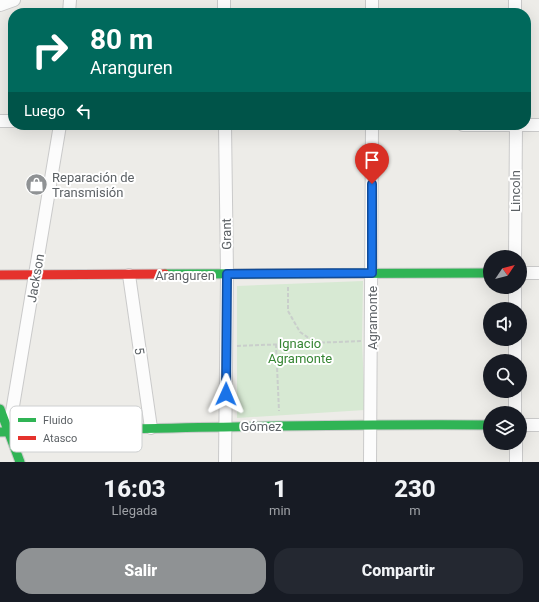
<!DOCTYPE html>
<html lang="es">
<head>
<meta charset="utf-8">
<style>
	:root { --surface:#171b24; --page:#242831; --text:#f1f3f6; --muted:#9ea1a6; --accent:#8f9294 }
	body { margin:0; font-family:Roboto,sans-serif; background:var(--page); color:var(--text); height:100vh; display:flex; flex-direction:column; font-size:15px; white-space:nowrap }
	* { box-sizing:border-box; margin:0 }
	p { font-size:13px; color:var(--muted) }
	.icon { flex:none; width:22px; height:22px; fill:none; stroke:currentColor; stroke-width:2; stroke-linecap:round; stroke-linejoin:round }
	.map { position:relative; height:462px; overflow:hidden }
	.side { display:flex; flex-direction:column; background:var(--surface); flex:1 }
	.side>* { flex:none }
	.top-card { position:absolute; left:8px; top:8px; width:523px; height:122px; border-radius:16px; box-shadow:0 4px 16px #0002; background:#00695c; color:#fff; overflow:hidden }
	.needle { width:26px; rotate:55deg }
	.tools { position:absolute; left:483px; top:250px; display:grid; gap:8px }
	.tools a { display:grid; place-items:center; width:44px; height:44px; border-radius:50%; background:var(--surface); box-shadow:0 4px 16px #0002; font-size:20px }
	.pin { position:absolute; display:grid; place-items:center; width:34px; height:34px; color:#fff; margin:-41px -17px; border-radius:50% 50% 50% 0; rotate:-45deg; box-shadow:0 0 4px #0007 }
	.pin .icon { rotate:45deg }
	.me { position:absolute; width:44px; margin:-22px; rotate:1deg; stroke-linejoin:round; filter:drop-shadow(0 0 3px #0008) }
	.turn { display:flex; align-items:center; gap:14px; height:84px; padding:0 16px; font-size:18px }
	.turn .icon { width:52px; height:52px; stroke-width:2.5 }
	.turn b { display:block; font-size:28px; line-height:34px }
	.then { display:flex; align-items:center; height:38px; padding:0 16px; background:#0003; gap:8px; font-size:15px }
	.eta { display:flex; justify-content:space-evenly; align-items:center; height:68px; text-align:center }
	.eta b { font-size:24px; font-weight:800; line-height:28px }
	.button { display:flex; gap:8px; margin-top:auto; padding:8px 16px }
	.button a { flex:1; height:46px; border-radius:16px; background:var(--accent); color:#fff; font-size:16px; font-weight:800; line-height:46px; text-align:center }
	.button a+a { background:var(--page); color:var(--text) }
	.map>svg:first-child { display:block }
	.green { fill:#d7e9d3 }
	.lines { fill:none; stroke-linecap:round; stroke-linejoin:round }
	.street-casing { stroke:#cacaca; stroke-width:14 }
	.fast-casing { stroke:#cacaca; stroke-width:11 }
	.jam-casing { stroke:#cacaca; stroke-width:11 }
	.path { stroke:#c9cecb; stroke-width:2; stroke-dasharray:4 2; stroke-linecap:butt }
	.street { stroke:#fcfcfc; stroke-width:12 }
	.fast { stroke:#30b455; stroke-width:9 }
	.jam { stroke:#e5322d; stroke-width:9 }
	.route-casing { stroke:#114b97; stroke-width:10 }
	.route { stroke:#1a73e8; stroke-width:7 }
	.labels { text-anchor:middle; stroke-width:4; stroke-linejoin:round; paint-order:stroke }
	.poi-label { font-size:13px; fill:#5d6266; stroke:#fff; text-anchor:start }
	.street-label { font-size:13px; fill:#5d6266; stroke:#fff }
	.park-label { font-size:13px; fill:#378634; stroke:#fff }
	.key { fill:#fff; stroke:#ced0d1; stroke-width:1 }
	.key-label { font-size:11px; fill:#5d6266 }
</style>
</head>
<body>
<div class="map">
<svg width="539" height="462" viewBox="0 0 539 462">
	<rect width="100%" height="100%" fill="#edece8"/>
	<!-- green -->
	<path class="green" d="M363 281 362 341 365 410 237 418V286Z"/>
	<g class="lines">
		<defs>
			<g id="street">
				<path d="M224 0V13"/>
				<path d="M515 0V13"/>
				<path d="M0 5 14 0"/>
				<path d="M69 13 70 0"/>
				<path d="M372 13V0"/>
				<path d="M0 121H13"/>
				<path d="M225 125 227 274 225 462"/>
				<path d="M463 125H539"/>
				<path d="M515 257 516 125"/>
				<path d="M520 273H539"/>
				<path d="M129 275 151 428"/>
				<path d="M515 287V309"/>
				<path d="M515 339V361"/>
				<path d="M515 391V413"/>
				<path d="M520 425H539"/>
				<path d="M9 430 60 125"/>
				<path d="M516 443V462"/>
				<path d="M370 462 372 125"/>
			</g>
			<g id="fast">
				<path d="M165 274 490 273"/>
				<path d="M0 409 20 462"/>
				<path d="M0 432C163 428 327 424 490 425"/>
			</g>
			<path id="jam" d="M0 275 165 274"/>
		</defs>
		<!-- street casing -->
		<use href="#street" class="street-casing"/>
		<!-- fast casing -->
		<use href="#fast" class="fast-casing"/>
		<!-- jam casing -->
		<use href="#jam" class="jam-casing"/>
		<!-- path -->
		<g class="path">
			<path d="M288 287V311L300 332 316 343"/>
			<path d="M276 344 279 411"/>
			<path d="M237 346 361 341"/>
		</g>
		<!-- street -->
		<use href="#street" class="street"/>
		<!-- fast -->
		<use href="#fast" class="fast"/>
		<!-- jam -->
		<use href="#jam" class="jam"/>
	</g>
	<g class="lines">
		<defs>
			<path id="route" d="M226 394 227 274 372 273V184"/>
		</defs>
		<!-- route casing -->
		<use href="#route" class="route-casing"/>
		<!-- route -->
		<use href="#route" class="route"/>
	</g>
	<!-- icons -->
	<defs>
		<symbol id="shop-disc" viewBox="-11 -11 22 22"><circle r="9.5" fill="#8f9294" stroke="#fff"/><path d="M-5-2.5h2.3a2.7 3.5 0 0 1 5.4 0H5L5.5 6h-11ZM-1.5-2.5h3a1.5 2.3 0 0 0-3 0Z" fill="#fff"/></symbol>
	</defs>
	<g fill-rule="evenodd">
		<use href="#shop-disc" x="24" y="172" width="25" height="25"/>
	</g>
	<g class="labels">
		<!-- poi labels -->
		<g class="poi-label">
			<text x="52" y="182">Reparación de<tspan x="52" dy="15">Transmisión</tspan></text>
		</g>
		<!-- street labels -->
		<g class="street-label">
			<text transform="translate(515 191) rotate(-90)" y="5">Lincoln</text>
			<text transform="translate(226 234) rotate(-91)" y="5">Grant</text>
			<text x="185" y="280">Aranguren</text>
			<text transform="translate(35 278) rotate(-80)" y="5">Jackson</text>
			<text transform="translate(372 318) rotate(-90)" y="5">Agramonte</text>
			<text transform="translate(140 351) rotate(82)" y="5">5</text>
			<text x="261" y="431">Gómez</text>
		</g>
		<!-- park labels -->
		<g class="park-label">
			<text x="300" y="348">Ignacio<tspan x="300" dy="15">Agramonte</tspan></text>
		</g>
	</g>
	<!-- legend -->
	<rect x="10" y="406" width="132" height="46" rx="6" class="key"/>
	<rect x="18" y="418" width="18" height="4" fill="#30b455"/>
	<rect x="18" y="436" width="18" height="4" fill="#e5322d"/>
	<g class="key-label">
		<text x="43" y="424">Fluido</text>
		<text x="43" y="442">Atasco</text>
	</g>
</svg>
<div class="tools">
<a><svg class="needle" viewBox="-14 -14 28 28"><path d="M0-13l5 13h-10z" fill="#e53935"/><path d="M0 13l5-13h-10z" fill="#9ea1a6"/></svg></a>
<a><svg class="icon" aria-label="sound" viewBox="0 0 24 24"><path d="M4 9h4l5-4v14l-5-4H4zM17 9q2 3 0 6"/></svg></a>
<a><svg class="icon" aria-label="search" viewBox="0 0 24 24"><circle cx="10" cy="10" r="6"/><path d="M15 15l6 6"/></svg></a>
<a><svg class="icon" aria-label="layers" viewBox="0 0 24 24"><path d="M12 4l9 5-9 5-9-5zM3 14l9 5 9-5"/></svg></a>
</div>
<div class="pin" style="left:372px;top:184px;background:#d93025"><svg class="icon" aria-label="arrive" viewBox="0 0 24 24"><path d="M6 21V4h12l-3 4 3 4H6"/></svg></div>
<svg class="me" style="left:226px;top:394px" viewBox="-20 -20 40 40"><path d="M0-17L14 15 0 8-14 15z" fill="#1a73e8" stroke="#fff" stroke-width="4"/></svg>
<div class="top-card">
<div class="turn"><svg class="icon" aria-label="right" viewBox="0 0 24 24"><path d="M7 20v-9h11M14 6l5 5-5 5"/></svg><div><b>80 m</b>Aranguren</div></div>
<div class="then">Luego<svg class="icon" aria-label="left" viewBox="0 0 24 24"><path d="M17 20v-9H6M10 6l-5 5 5 5"/></svg></div>
</div>
</div>
<section class="side">
<div class="eta">
<div><b>16:03</b><p>Llegada</p></div>
<div><b>1</b><p>min</p></div>
<div><b>230</b><p>m</p></div>
</div>
<div class="button"><a>Salir</a><a>Compartir</a></div>
</section>
</body>
</html>
